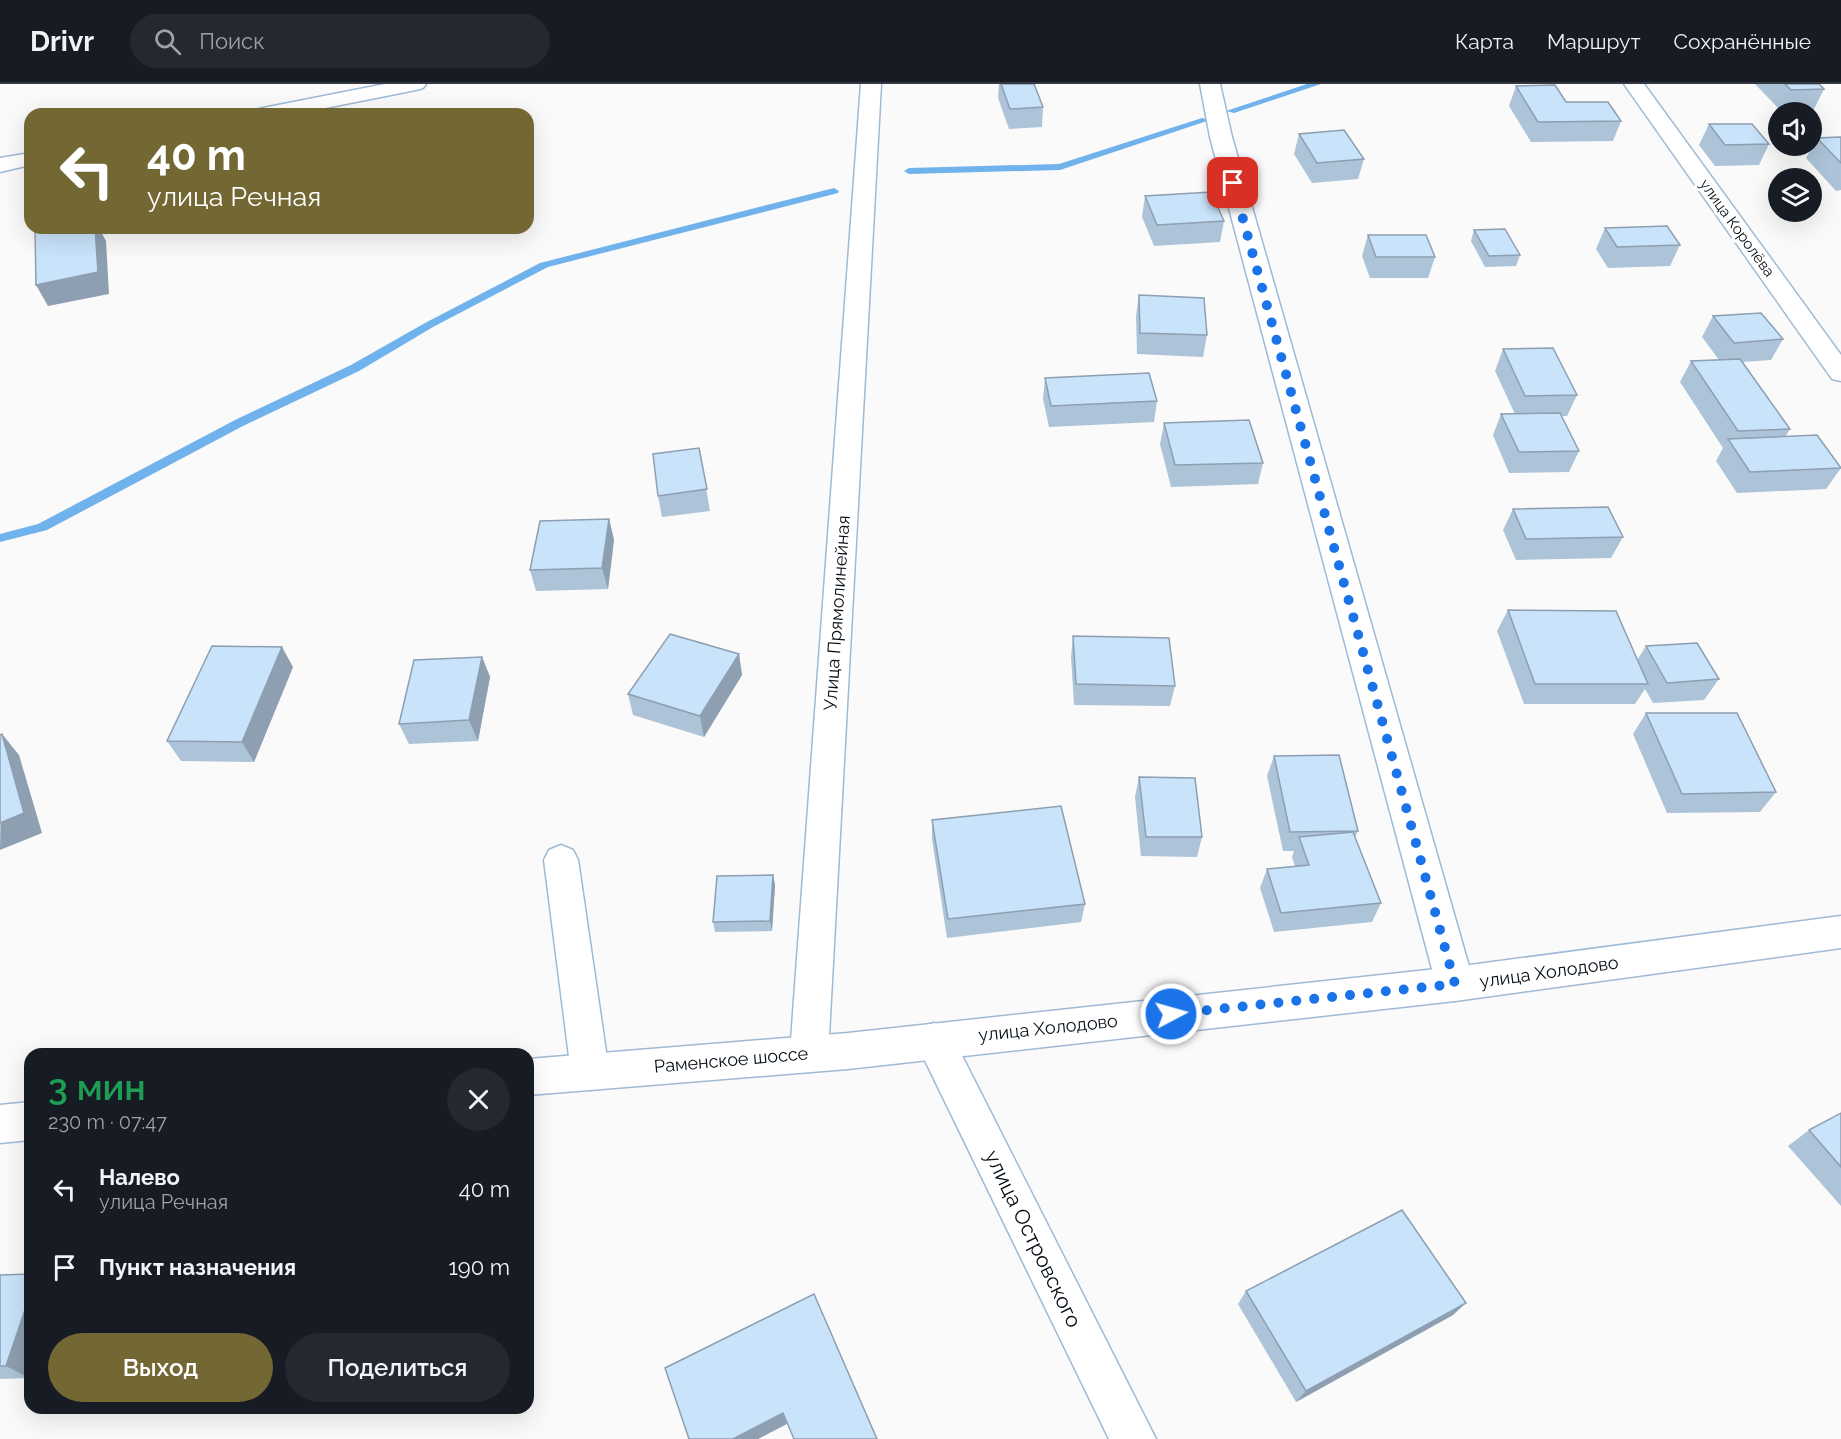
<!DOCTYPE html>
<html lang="ru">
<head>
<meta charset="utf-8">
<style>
	:root { --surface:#171b24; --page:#242831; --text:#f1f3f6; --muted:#9ea1a6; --line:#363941; --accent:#736734 }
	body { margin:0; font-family:Raleway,sans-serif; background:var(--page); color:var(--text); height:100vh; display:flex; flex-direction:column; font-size:22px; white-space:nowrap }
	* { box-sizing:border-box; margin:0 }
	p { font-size:20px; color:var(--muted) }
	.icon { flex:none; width:33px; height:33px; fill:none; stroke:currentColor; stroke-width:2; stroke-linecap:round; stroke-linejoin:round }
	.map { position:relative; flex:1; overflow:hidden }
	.side { position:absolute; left:24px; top:964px; width:510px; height:366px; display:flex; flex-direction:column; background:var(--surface); border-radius:18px; box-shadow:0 6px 24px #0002 }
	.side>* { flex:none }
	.banner { position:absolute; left:24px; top:24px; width:510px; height:126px; border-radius:18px; box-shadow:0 6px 24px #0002; background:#736734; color:#fff; overflow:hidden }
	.controls { position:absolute; left:1768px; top:18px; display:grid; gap:12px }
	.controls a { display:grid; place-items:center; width:54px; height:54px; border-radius:50%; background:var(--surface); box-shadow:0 6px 24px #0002; font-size:30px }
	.pin { position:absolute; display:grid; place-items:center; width:51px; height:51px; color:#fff; margin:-26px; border-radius:12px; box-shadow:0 3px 9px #0006 }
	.me { position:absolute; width:66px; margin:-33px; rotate:84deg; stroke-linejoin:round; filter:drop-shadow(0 0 4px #0008) }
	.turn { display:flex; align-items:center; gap:21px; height:126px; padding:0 24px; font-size:27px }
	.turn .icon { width:78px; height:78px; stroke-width:2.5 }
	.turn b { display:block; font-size:42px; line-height:51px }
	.round { display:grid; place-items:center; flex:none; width:63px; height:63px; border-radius:32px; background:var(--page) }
	.summary { display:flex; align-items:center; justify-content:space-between; height:102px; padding:0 24px }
	h1 { font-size:36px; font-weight:600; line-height:45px; color:#1e9e55 }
	.action { display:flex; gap:12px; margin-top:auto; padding:12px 24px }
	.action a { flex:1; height:69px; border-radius:36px; background:var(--accent); color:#fff; font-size:24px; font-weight:600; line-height:69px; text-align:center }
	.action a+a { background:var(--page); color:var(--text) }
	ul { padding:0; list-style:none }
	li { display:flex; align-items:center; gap:18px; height:78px; padding:0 24px }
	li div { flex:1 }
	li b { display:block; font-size:22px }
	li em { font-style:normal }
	header { display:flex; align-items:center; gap:36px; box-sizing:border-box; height:84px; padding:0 30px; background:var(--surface); border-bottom:2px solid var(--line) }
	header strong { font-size:28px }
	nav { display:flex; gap:33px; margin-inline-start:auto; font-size:21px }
	.search { width:420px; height:54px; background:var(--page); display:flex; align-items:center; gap:15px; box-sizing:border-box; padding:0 21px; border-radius:33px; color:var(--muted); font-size:22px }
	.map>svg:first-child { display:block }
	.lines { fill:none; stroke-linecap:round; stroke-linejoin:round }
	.stream { fill:#70b2eb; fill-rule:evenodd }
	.minor-casing { stroke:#9ebad4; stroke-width:3 }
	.major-casing { stroke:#9ebad4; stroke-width:3 }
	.minor { fill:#fff; fill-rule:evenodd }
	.major { fill:#fff; fill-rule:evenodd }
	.wall { fill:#adc3d8 }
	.shaded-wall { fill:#8d9fb0 }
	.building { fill:#c9e3fb; stroke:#8d9fb0; stroke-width:1.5 }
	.route { stroke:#1a73e8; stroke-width:10; stroke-dasharray:0 18 }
	.labels { text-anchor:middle; stroke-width:6; stroke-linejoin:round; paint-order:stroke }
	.far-street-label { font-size:15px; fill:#040d15; stroke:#fff }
	.street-label { font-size:18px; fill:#040d15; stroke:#fff }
	.near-street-label { font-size:21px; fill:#040d15; stroke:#fff }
</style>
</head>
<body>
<header>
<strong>Drivr</strong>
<div class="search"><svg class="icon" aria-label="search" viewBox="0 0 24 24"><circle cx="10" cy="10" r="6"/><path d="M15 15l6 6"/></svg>Поиск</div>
<nav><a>Карта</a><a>Маршрут</a><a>Сохранённые</a></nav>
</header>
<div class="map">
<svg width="1841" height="1355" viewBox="0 0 1841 1355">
	<rect width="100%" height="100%" fill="#fafafa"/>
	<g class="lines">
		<!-- stream -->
		<g class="stream">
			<path d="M1307 0H1321L1234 29 1226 27Z"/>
			<path d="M1202 34 1210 36 1060 86 909 90 904 87 909 84 1059 80Z"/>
			<path d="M834 104 839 107 838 109 548 183 433 243 359 287 243 342 47 446 0 458V450L38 440 235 336 351 281 425 239 540 179Z"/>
		</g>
		<defs>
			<g id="minor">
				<path d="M385 0H426L423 4 416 6 295 30H253L256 26 263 24Z"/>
				<path d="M861 0H881L828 970 823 983 809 988 795 983 790 970Z"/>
				<path d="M1200 0H1220L1232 53 1474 900 1468 912 1455 917 1442 912 1436 900 1210 53Z"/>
				<path d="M1624 0H1644L1841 271V297L1832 295Z"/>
				<path d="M30 69V81L0 88V74Z"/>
				<path d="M561 761 573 766 578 776 609 988 604 1001 590 1006 576 1001 571 988 544 776 549 766Z"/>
				<path d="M934 939 948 944 1156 1355H1109L915 956 920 944Z"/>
			</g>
			<g id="major">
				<path d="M1841 832V864L1455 917 848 985 528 1011V975L848 949 1455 883Z"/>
				<path d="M30 1018V1056L0 1059V1021Z"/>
			</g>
		</defs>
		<!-- minor casing -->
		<use href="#minor" class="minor-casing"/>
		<!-- major casing -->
		<use href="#major" class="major-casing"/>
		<!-- minor -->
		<use href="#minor" class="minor"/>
		<!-- major -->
		<use href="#major" class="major"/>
	</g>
	<!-- wall -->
	<g class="wall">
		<path d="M999 0H1034L1043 23 1042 43 1009 45 998 14Z"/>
		<path d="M1755 0H1819L1824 5 1814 25 1781 27Z"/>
		<path d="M1516 2 1621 37 1613 57 1531 58 1509 22Z"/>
		<path d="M1709 40 1769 60 1759 81 1715 82 1699 61Z"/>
		<path d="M1299 50 1364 75 1358 95 1312 99 1294 70Z"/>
		<path d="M1841 53V106L1836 107 1806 74 1817 54Z"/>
		<path d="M1145 112 1224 137 1220 158 1154 162 1142 133Z"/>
		<path d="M1605 144 1680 161 1670 182 1608 184 1596 165Z"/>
		<path d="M1474 146 1520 171 1516 182 1485 183 1471 157Z"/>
		<path d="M1368 151 1435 173 1428 194H1370L1362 172Z"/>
		<path d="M1139 211 1207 251 1203 273 1137 270 1136 232Z"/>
		<path d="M1713 232 1783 255 1771 276 1743 278 1790 345 1785 353 1841 384 1826 405 1737 409 1716 377 1723 364 1680 298 1691 277 1719 276 1702 253Z"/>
		<path d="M1503 265 1577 311 1567 332H1562L1579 367 1569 388 1509 389 1493 351 1501 330H1515L1495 287Z"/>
		<path d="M1045 294 1157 317 1154 338 1049 343 1043 315Z"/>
		<path d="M1164 339 1263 379 1258 400 1171 403 1160 360Z"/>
		<path d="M699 364 710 427 662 433 658 412Z"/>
		<path d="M1513 425 1623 453 1611 474 1516 476 1503 446Z"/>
		<path d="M609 435 614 456 608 505 536 507 530 486Z"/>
		<path d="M1508 526 1638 575 1646 562 1719 595 1704 616 1653 619 1645 605 1635 620H1524L1497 547Z"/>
		<path d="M1073 552 1175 602 1170 622 1074 621 1071 573Z"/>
		<path d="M739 570 742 591 704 653 633 631 628 610Z"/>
		<path d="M482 573 490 593 478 657 409 660 399 640Z"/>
		<path d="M293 583 254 678 181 677 167 657Z"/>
		<path d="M1646 629 1776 708 1760 728 1667 729 1633 650Z"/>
		<path d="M1274 672 1358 747 1355 753 1381 819 1372 838 1274 848 1260 804 1267 785 1295 782 1292 773 1294 767H1283L1267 692Z"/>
		<path d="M1139 693 1202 753 1197 773 1141 772 1135 713Z"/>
		<path d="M932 736 1085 820 1081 838 947 854 932 755Z"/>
		<path d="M773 791 775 801 772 847 715 848 713 838Z"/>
		<path d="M1841 1029V1122L1788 1062 1809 1046Z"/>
		<path d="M30 1190V1291L29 1294 0 1295V1191Z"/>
		<path d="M1246 1207 1453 1231 1296 1318 1238 1220Z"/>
	</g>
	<!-- shaded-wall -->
	<g class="shaded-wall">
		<path d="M95 144H99L106 157 109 210 48 222 36 201Z"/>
		<path d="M609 435 614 456 608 505 602 484Z"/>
		<path d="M282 563 293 583 254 678 242 658Z"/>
		<path d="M739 570 742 591 704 653 700 632Z"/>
		<path d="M482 573 490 593 478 657 469 636Z"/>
		<path d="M2 650 19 671 42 749 0 766Z"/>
		<path d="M773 791 775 801 772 847 770 837Z"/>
		<path d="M30 1211V1291L29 1294 6 1282Z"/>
		<path d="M1466 1219 1453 1231 1296 1318 1306 1307Z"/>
		<path d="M783 1329 787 1340 758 1355H733Z"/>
	</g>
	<!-- building -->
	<g class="building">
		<path d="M1001 0H1034L1043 23 1010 25Z"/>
		<path d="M1785 0H1819L1824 5 1791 6Z"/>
		<path d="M1555 1 1566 18H1608L1621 37 1538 38 1516 2Z"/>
		<path d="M1709 40H1752L1769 60 1725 61Z"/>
		<path d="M1344 46 1364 75 1317 79 1299 50Z"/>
		<path d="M1841 53V79L1817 54Z"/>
		<path d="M1211 108 1224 137 1157 141 1145 112Z"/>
		<path d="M1667 142 1680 161 1617 163 1605 144Z"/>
		<path d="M52 144H95L98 188 36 201 35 147Z"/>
		<path d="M1505 145 1520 171 1489 172 1474 146Z"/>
		<path d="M1368 151H1426L1435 173H1376Z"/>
		<path d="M1139 211 1204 214 1207 251 1140 249Z"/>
		<path d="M1761 229 1783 255 1734 259 1713 232Z"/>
		<path d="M1553 264 1577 311 1525 312 1503 265Z"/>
		<path d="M1740 275 1790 345 1738 347 1691 277Z"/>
		<path d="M1149 289 1157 317 1051 322 1045 294Z"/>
		<path d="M1560 329 1579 367 1519 368 1501 330Z"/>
		<path d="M1249 336 1263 379 1175 381 1164 339Z"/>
		<path d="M1817 351 1841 384 1750 388 1728 355Z"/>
		<path d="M699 364 707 405 658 412 653 370Z"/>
		<path d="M1608 423 1623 453 1526 455 1513 425Z"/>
		<path d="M609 435 602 484 530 486 540 437Z"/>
		<path d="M1508 526 1616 527 1648 600H1535Z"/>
		<path d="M670 550 739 570 700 632 628 610Z"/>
		<path d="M1073 552 1169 554 1175 602 1076 600Z"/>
		<path d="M1697 559 1719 595 1667 599 1646 562Z"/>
		<path d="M212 562 282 563 242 658 167 657Z"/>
		<path d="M482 573 469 636 399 640 414 576Z"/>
		<path d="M1646 629H1737L1776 708 1682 710Z"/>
		<path d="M2 650 24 729 0 739V651Z"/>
		<path d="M1339 671 1358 747 1290 748 1274 672Z"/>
		<path d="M1139 693 1195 694 1202 753H1146Z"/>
		<path d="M1061 722 1085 820 948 835 932 736Z"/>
		<path d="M1353 748 1381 819 1281 829 1267 785 1309 781 1299 753Z"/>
		<path d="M773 791 770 837 713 838 717 792Z"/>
		<path d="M1841 1029V1083L1809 1046Z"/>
		<path d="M1402 1126 1466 1219 1306 1307 1246 1207Z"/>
		<path d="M30 1190V1211L6 1282H0V1191Z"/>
		<path d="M814 1210 877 1355H794L783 1329 733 1355H689L665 1284Z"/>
	</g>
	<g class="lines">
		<!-- route -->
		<path class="route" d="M1171 930 1455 900 1233 99"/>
	</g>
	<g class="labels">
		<!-- far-street labels -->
		<g class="far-street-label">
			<text transform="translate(1737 144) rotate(54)" y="5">улица Королёва</text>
		</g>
		<!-- street labels -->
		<g class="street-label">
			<text transform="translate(837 529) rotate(-86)" y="6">Улица Прямолинейная</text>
			<text transform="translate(1549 888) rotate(-8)" y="6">улица Холодово</text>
			<text transform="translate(1048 944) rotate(-6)" y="6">улица Холодово</text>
			<text transform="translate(731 976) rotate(-5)" y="6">Раменское шоссе</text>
		</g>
		<!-- near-street labels -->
		<g class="near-street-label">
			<text transform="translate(1033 1155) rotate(64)" y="7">улица Островского</text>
		</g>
	</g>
</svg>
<div class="controls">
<a><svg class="icon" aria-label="sound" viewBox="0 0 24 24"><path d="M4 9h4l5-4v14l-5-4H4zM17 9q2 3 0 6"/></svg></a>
<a><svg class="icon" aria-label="layers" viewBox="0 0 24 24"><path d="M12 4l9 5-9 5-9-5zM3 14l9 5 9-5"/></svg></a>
</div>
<div class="pin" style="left:1233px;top:99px;background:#d93025"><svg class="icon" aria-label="arrive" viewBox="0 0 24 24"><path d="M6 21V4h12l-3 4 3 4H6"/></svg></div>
<svg class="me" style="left:1171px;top:930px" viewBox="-20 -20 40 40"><circle r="17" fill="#1a73e8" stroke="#fff" stroke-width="3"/><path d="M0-11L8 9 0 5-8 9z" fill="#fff"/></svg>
<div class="banner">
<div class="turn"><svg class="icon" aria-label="left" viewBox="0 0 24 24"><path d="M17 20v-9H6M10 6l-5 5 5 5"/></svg><div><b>40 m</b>улица Речная</div></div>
</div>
<section class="side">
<div class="summary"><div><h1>3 мин</h1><p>230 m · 07:47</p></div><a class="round"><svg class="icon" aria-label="close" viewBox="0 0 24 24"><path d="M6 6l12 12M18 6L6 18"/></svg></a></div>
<ul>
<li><svg class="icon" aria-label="left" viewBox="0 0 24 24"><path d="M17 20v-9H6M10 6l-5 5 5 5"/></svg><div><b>Налево</b><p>улица Речная</p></div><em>40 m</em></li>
<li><svg class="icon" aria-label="arrive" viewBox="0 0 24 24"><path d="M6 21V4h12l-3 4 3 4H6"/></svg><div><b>Пункт назначения</b></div><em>190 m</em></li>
</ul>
<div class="action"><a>Выход</a><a>Поделиться</a></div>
</section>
</div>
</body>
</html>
